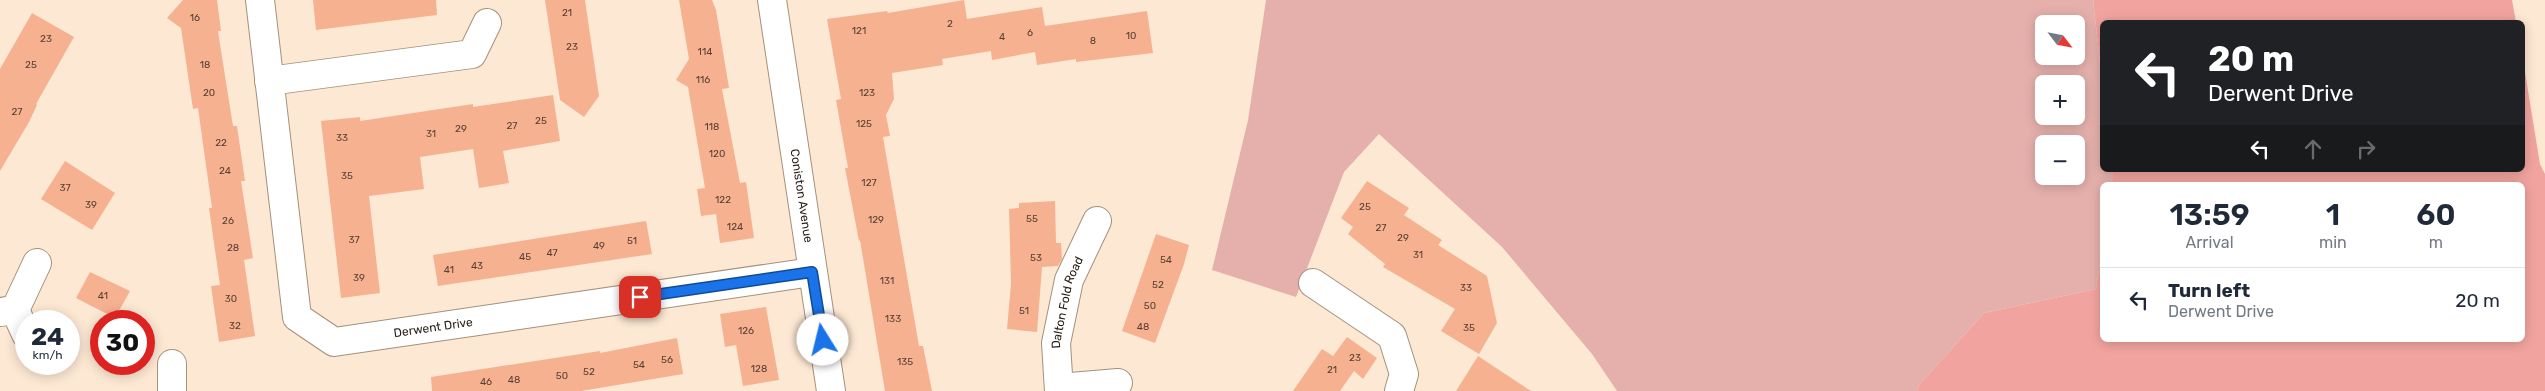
<!DOCTYPE html>
<html lang="en">
<head>
<meta charset="utf-8">
<style>
	:root { --surface:#fff; --page:#f6f6f7; --text:#1f2937; --muted:#747a83; --line:#e0e1e3 }
	body { margin:0; font-family:Rubik,sans-serif; background:var(--page); color:var(--text); height:100vh; display:flex; flex-direction:column; font-size:19px; white-space:nowrap }
	* { box-sizing:border-box; margin:0 }
	p { font-size:16px; color:var(--muted) }
	.icon { flex:none; width:28px; height:28px; fill:none; stroke:currentColor; stroke-width:2; stroke-linecap:round; stroke-linejoin:round }
	.map { position:relative; flex:1; overflow:hidden }
	.drawer { position:absolute; left:2100px; top:182px; width:425px; height:160px; display:flex; flex-direction:column; background:var(--surface); border-radius:8px; box-shadow:0 2px 12px #0003 }
	.drawer>* { flex:none }
	.guide { position:absolute; left:2100px; top:20px; width:425px; height:152px; border-radius:8px; box-shadow:0 2px 12px #0003; background:#202124; color:#fff; overflow:hidden }
	.needle { width:32px; rotate:122deg }
	.fabs { position:absolute; left:2035px; top:15px; display:grid; gap:10px }
	.fabs a { display:grid; place-items:center; width:50px; height:50px; border-radius:8px; background:var(--surface); box-shadow:0 2px 12px #0003; font-size:25px }
	.speed { position:absolute; left:15px; top:310px; display:flex; gap:10px; font-size:25px; font-weight:700; text-align:center }
	.speed>* { display:grid; place-content:center; width:65px; height:65px; border-radius:50%; background:var(--surface); box-shadow:0 2px 12px #0003; line-height:1 }
	.speed small { font-size:12px; font-weight:400 }
	.speed .limit { border:8px solid #d22; background:#fff; color:#111 }
	.pin { position:absolute; display:grid; place-items:center; width:42px; height:42px; color:#fff; margin:-21px; border-radius:10px; box-shadow:0 2px 8px #0006 }
	.me { position:absolute; width:55px; margin:-28px; rotate:351deg; stroke-linejoin:round; filter:drop-shadow(0 0 4px #0008) }
	.turn { display:flex; align-items:center; gap:18px; height:105px; padding:0 25px; font-size:22px }
	.turn .icon { width:65px; height:65px; stroke-width:2.5 }
	.turn b { display:block; font-size:35px; line-height:42px }
	.lanes { display:flex; align-items:center; height:48px; padding:0 25px; background:#0003; justify-content:center; gap:25px; direction:ltr }
	.lanes .off { opacity:.35 }
	.eta { display:flex; justify-content:space-evenly; align-items:center; height:85px; text-align:center }
	.eta b { font-size:30px; font-weight:600; line-height:35px }
	ul { padding:0; list-style:none }
	li { display:flex; align-items:center; gap:15px; height:65px; padding:0 25px; border-top:1px solid var(--line) }
	li div { flex:1 }
	li b { display:block; font-size:19px }
	li em { font-style:normal }
	.map>svg:first-child { display:block }
	.green { fill:#e5b0ac; fill-rule:evenodd }
	.forest { fill:#f1a49f }
	.building { fill:#f6b191 }
	.lines { fill:none; stroke-linecap:round; stroke-linejoin:round }
	.street-casing { stroke:#a4917d; stroke-width:30 }
	.street { stroke:#fff; stroke-width:28 }
	.route-casing { stroke:#114b97; stroke-width:12 }
	.route { stroke:#1a73e8; stroke-width:9 }
	.labels { text-anchor:middle; stroke-width:4; stroke-linejoin:round; paint-order:stroke }
	.number-label { font-size:10px; fill:#584033 }
	.street-label { font-size:12px; fill:#231b14; stroke:#fde8d3 }
</style>
</head>
<body>
<div class="map">
<svg width="2545" height="391" viewBox="0 0 2545 391">
	<rect width="100%" height="100%" fill="#fde8d3"/>
	<!-- green -->
	<path class="green" d="M1266 0H2093L2102 80V170H2113V185H2102V250L2096 289 1984 313 1919 385 1917 391H1617L1592 354 1502 247 1379 134 1344 172 1296 297 1212 270 1248 120ZM2044 24H2076V56H2044ZM2044 84H2076V116H2044ZM2044 144H2076V176H2044Z"/>
	<!-- forest -->
	<g class="forest">
		<path d="M2093 0H2512L2516 22H2102V80Z"/>
		<path d="M2523 60 2540 164 2545 174V391H1917L1919 385 1984 313 2096 289 2102 250V340H2522V185H2113V170H2522Z"/>
	</g>
	<!-- building -->
	<g class="building">
		<path d="M183 0H217L221 31H218L225 76 233 126H237L245 181H241L253 258 244 260 255 336 219 342 211 286 220 285 209 208H212L198 108 193 109 181 28 167 18Z"/>
		<path d="M313 0H436L437 15 316 30Z"/>
		<path d="M545 0H585L599 96 584 117 560 100Z"/>
		<path d="M679 0H712L716 10 729 88 722 89 740 183 746 182 754 238 720 243 716 214 701 216 697 189 705 188 688 87 676 80 689 59Z"/>
		<path d="M964 0 967 19 1042 7 1045 26 1147 11 1153 53 1076 62V59L1037 65 1035 52 992 60 991 51 942 59 943 65 892 73 894 99 886 115 890 136 883 137 919 346H923L932 391H885L860 240 859 241 845 168H848L836 100 841 99 827 19 887 11 888 13Z"/>
		<path d="M32 13 74 37 36 104 37 105 29 122 0 171V69Z"/>
		<path d="M553 95 560 141 503 151 509 183 479 188 473 149 420 157 424 189 369 196 380 293 341 298 321 121 360 117V121L473 104V107Z"/>
		<path d="M65 161 115 193 92 230 41 199Z"/>
		<path d="M1367 181 1409 208 1404 215 1442 240 1438 245 1487 276 1497 323 1479 354 1441 331 1455 309 1383 267 1385 264 1348 234 1353 227 1341 218Z"/>
		<path d="M1055 201 1056 243H1061L1062 259 1058 266 1042 267 1037 332 1007 329 1011 284 1009 209 1019 208V203Z"/>
		<path d="M646 221 652 254 438 286 433 255Z"/>
		<path d="M1156 234 1189 245 1184 264 1155 343 1122 331Z"/>
		<path d="M90 272 130 291 115 318 76 298Z"/>
		<path d="M766 307 779 380 743 386 736 345 725 347 720 314Z"/>
		<path d="M1347 337 1377 358 1363 379 1354 371 1340 391H1293L1322 349 1333 356Z"/>
		<path d="M677 338 683 374 581 391H432L431 377 600 351V353Z"/>
		<path d="M1478 356 1531 391H1456Z"/>
	</g>
	<g class="lines">
		<defs>
			<g id="street">
				<path id="s1" d="M260 0 297 317 334 342 812 272"/>
				<path id="s2" d="M772 0 831 391"/>
				<path d="M269 81 472 54 487 23"/>
				<path d="M1313 283 1392 336 1404 374 1399 391"/>
				<path d="M15 310 37 263"/>
				<path d="M0 312 15 310 26 334"/>
				<path d="M172 364V391"/>
				<path d="M1059 388 1118 383"/>
				<path id="s3" d="M1059 391 1056 343 1069 280 1097 221"/>
			</g>
		</defs>
		<!-- street casing -->
		<use href="#street" class="street-casing"/>
		<!-- street -->
		<use href="#street" class="street"/>
	</g>
	<g class="lines">
		<defs>
			<path id="route" d="M640 297 812 272 823 340"/>
		</defs>
		<!-- route casing -->
		<use href="#route" class="route-casing"/>
		<!-- route -->
		<use href="#route" class="route"/>
	</g>
	<g class="labels">
		<!-- number labels -->
		<g class="number-label">
			<text x="567" y="16">21</text>
			<text x="195" y="21">16</text>
			<text x="950" y="27">2</text>
			<text x="859" y="34">121</text>
			<text x="1030" y="36">6</text>
			<text x="1131" y="39">10</text>
			<text x="1002" y="40">4</text>
			<text x="46" y="42">23</text>
			<text x="1093" y="44">8</text>
			<text x="572" y="50">23</text>
			<text x="705" y="55">114</text>
			<text x="31" y="68">25</text>
			<text x="205" y="68">18</text>
			<text x="703" y="83">116</text>
			<text x="209" y="96">20</text>
			<text x="867" y="96">123</text>
			<text x="17" y="115">27</text>
			<text x="541" y="124">25</text>
			<text x="864" y="127">125</text>
			<text x="512" y="129">27</text>
			<text x="712" y="130">118</text>
			<text x="461" y="132">29</text>
			<text x="431" y="137">31</text>
			<text x="342" y="141">33</text>
			<text x="221" y="146">22</text>
			<text x="717" y="157">120</text>
			<text x="225" y="174">24</text>
			<text x="347" y="179">35</text>
			<text x="869" y="186">127</text>
			<text x="65" y="191">37</text>
			<text x="723" y="203">122</text>
			<text x="91" y="208">39</text>
			<text x="1365" y="210">25</text>
			<text x="1032" y="222">55</text>
			<text x="876" y="223">129</text>
			<text x="228" y="224">26</text>
			<text x="735" y="230">124</text>
			<text x="1381" y="231">27</text>
			<text x="1403" y="241">29</text>
			<text x="354" y="243">37</text>
			<text x="632" y="244">51</text>
			<text x="599" y="249">49</text>
			<text x="233" y="251">28</text>
			<text x="552" y="256">47</text>
			<text x="1418" y="258">31</text>
			<text x="525" y="260">45</text>
			<text x="1036" y="261">53</text>
			<text x="1166" y="263">54</text>
			<text x="477" y="269">43</text>
			<text x="449" y="273">41</text>
			<text x="359" y="281">39</text>
			<text x="887" y="284">131</text>
			<text x="1158" y="288">52</text>
			<text x="1466" y="291">33</text>
			<text x="103" y="299">41</text>
			<text x="231" y="302">30</text>
			<text x="1150" y="309">50</text>
			<text x="1024" y="314">51</text>
			<text x="893" y="322">133</text>
			<text x="235" y="329">32</text>
			<text x="1143" y="330">48</text>
			<text x="1469" y="331">35</text>
			<text x="746" y="334">126</text>
			<text x="1355" y="361">23</text>
			<text x="667" y="363">56</text>
			<text x="905" y="365">135</text>
			<text x="639" y="368">54</text>
			<text x="759" y="372">128</text>
			<text x="1332" y="373">21</text>
			<text x="589" y="375">52</text>
			<text x="562" y="379">50</text>
			<text x="514" y="383">48</text>
			<text x="486" y="385">46</text>
		</g>
		<!-- street labels -->
		<g class="street-label">
			<text dy="4" stroke="none"><textPath href="#s2" startOffset="198">Coniston Avenue</textPath></text>
			<text dy="4" stroke="none"><textPath href="#s3" startOffset="90">Dalton Fold Road</textPath></text>
			<text dy="4" stroke="none"><textPath href="#s1" startOffset="464">Derwent Drive</textPath></text>
		</g>
	</g>
</svg>
<div class="fabs">
<a><svg class="needle" viewBox="-14 -14 28 28"><path d="M0-13l5 13h-10z" fill="#e53935"/><path d="M0 13l5-13h-10z" fill="#747a83"/></svg></a>
<a>+</a>
<a>−</a>
</div>
<div class="speed"><div>24<small>km/h</small></div><div class="limit">30</div></div>
<div class="pin" style="left:640px;top:297px;background:#d93025"><svg class="icon" aria-label="arrive" viewBox="0 0 24 24"><path d="M6 21V4h12l-3 4 3 4H6"/></svg></div>
<svg class="me" style="left:823px;top:340px" viewBox="-20 -20 40 40"><circle r="19" fill="#fff"/><path d="M0-13L10 11 0 6-10 11z" fill="#1a73e8"/></svg>
<div class="guide">
<div class="turn"><svg class="icon" aria-label="left" viewBox="0 0 24 24"><path d="M17 20v-9H6M10 6l-5 5 5 5"/></svg><div><b>20 m</b>Derwent Drive</div></div>
<div class="lanes"><svg class="icon" aria-label="left" viewBox="0 0 24 24"><path d="M17 20v-9H6M10 6l-5 5 5 5"/></svg><svg class="icon off" aria-label="ahead" viewBox="0 0 24 24"><path d="M12 20V5M6 11l6-6 6 6"/></svg><svg class="icon off" aria-label="right" viewBox="0 0 24 24"><path d="M7 20v-9h11M14 6l5 5-5 5"/></svg></div>
</div>
<section class="drawer">
<div class="eta">
<div><b>13:59</b><p>Arrival</p></div>
<div><b>1</b><p>min</p></div>
<div><b>60</b><p>m</p></div>
</div>
<ul>
<li><svg class="icon" aria-label="left" viewBox="0 0 24 24"><path d="M17 20v-9H6M10 6l-5 5 5 5"/></svg><div><b>Turn left</b><p>Derwent Drive</p></div><em>20 m</em></li>
</ul>
</section>
</div>
</body>
</html>
